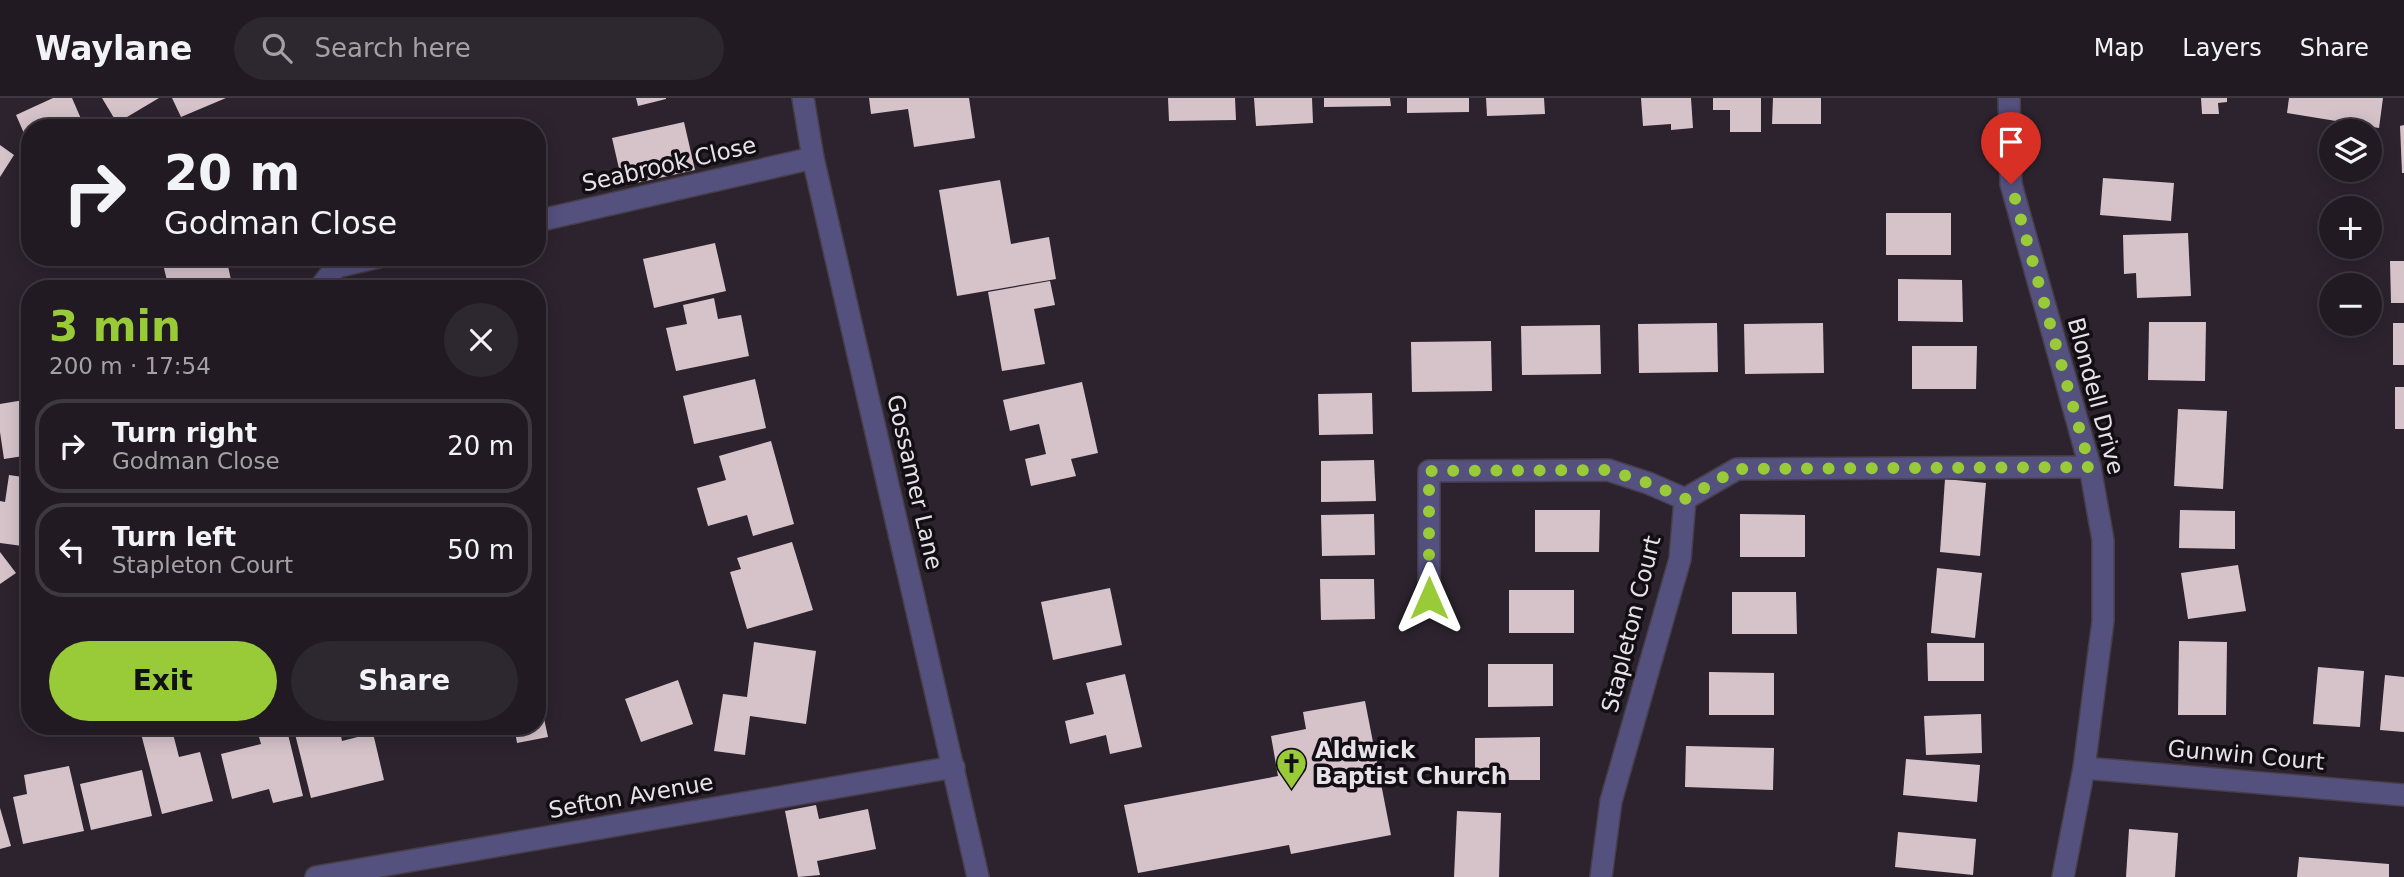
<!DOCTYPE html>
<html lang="en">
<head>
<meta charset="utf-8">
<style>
	:root { --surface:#211a22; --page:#2d272f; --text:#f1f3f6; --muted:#a2a1a5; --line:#3e3840; --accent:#98cb37 }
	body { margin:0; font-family:"DejaVu Sans",sans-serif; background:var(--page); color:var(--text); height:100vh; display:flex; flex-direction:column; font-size:26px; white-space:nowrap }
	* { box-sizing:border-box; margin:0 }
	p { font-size:23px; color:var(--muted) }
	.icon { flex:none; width:38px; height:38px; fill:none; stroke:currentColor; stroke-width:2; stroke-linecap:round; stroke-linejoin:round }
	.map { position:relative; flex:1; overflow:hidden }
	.sheet { position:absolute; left:21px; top:182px; width:525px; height:455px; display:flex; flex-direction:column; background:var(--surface); border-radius:28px; box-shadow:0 4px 18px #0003,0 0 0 2px var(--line) }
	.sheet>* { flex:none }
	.top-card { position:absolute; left:21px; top:21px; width:525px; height:147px; border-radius:28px; box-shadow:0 4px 18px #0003,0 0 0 2px var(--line); background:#211a22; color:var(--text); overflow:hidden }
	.controls { position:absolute; left:2319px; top:21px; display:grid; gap:14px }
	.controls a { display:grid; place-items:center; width:63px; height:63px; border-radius:50%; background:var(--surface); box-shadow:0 4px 18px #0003,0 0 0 2px var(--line); font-size:35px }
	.pin { position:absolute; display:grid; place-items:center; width:60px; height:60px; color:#fff; margin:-72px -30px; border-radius:50% 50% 50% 0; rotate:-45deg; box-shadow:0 0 7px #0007 }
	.pin .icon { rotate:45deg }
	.me { position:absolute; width:77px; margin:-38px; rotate:0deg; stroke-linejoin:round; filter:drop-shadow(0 0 5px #0008) }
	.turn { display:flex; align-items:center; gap:24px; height:147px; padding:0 28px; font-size:32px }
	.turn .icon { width:91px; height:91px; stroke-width:2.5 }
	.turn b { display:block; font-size:49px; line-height:60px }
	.round { display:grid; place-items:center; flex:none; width:74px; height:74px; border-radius:37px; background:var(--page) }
	.overview { display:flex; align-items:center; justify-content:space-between; height:119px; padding:0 28px }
	h1 { font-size:42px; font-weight:800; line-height:52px; color:var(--accent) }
	.button { display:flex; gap:14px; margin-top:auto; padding:14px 28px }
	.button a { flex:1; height:80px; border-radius:42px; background:var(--accent); color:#111; font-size:28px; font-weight:800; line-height:80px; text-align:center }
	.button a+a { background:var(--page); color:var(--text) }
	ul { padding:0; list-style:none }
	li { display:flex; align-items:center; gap:21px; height:94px; margin:0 14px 10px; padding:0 14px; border:4px solid var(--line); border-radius:28px }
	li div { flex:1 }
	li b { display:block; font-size:26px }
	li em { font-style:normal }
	header { display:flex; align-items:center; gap:42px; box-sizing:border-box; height:98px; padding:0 35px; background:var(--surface); border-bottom:2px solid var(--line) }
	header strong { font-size:33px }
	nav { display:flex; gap:38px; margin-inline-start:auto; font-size:24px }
	.search { width:490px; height:63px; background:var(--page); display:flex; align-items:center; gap:18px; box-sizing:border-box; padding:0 24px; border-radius:38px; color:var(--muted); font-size:26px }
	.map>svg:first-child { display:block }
	.building { fill:#d6c3ca }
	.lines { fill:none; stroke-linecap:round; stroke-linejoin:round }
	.minor-casing { stroke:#463e48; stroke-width:24 }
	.tertiary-casing { stroke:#463e48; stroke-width:24 }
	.minor { stroke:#54517f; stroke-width:21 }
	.tertiary { stroke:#54517f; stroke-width:21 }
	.route { stroke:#98cb37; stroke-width:12; stroke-dasharray:0 21.6 }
	.labels { text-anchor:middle; stroke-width:7; stroke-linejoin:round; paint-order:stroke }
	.street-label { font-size:23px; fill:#e7e2e9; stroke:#120e13 }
	.poi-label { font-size:23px; font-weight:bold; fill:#e7e2e9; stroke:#120e13; text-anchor:start }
</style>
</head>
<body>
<header>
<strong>Waylane</strong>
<div class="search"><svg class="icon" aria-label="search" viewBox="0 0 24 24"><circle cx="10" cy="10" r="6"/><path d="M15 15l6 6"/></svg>Search here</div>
<nav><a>Map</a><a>Layers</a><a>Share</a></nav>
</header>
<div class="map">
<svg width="2404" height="779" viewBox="0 0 2404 779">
	<rect width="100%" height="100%" fill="#2c232e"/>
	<!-- building -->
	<g class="building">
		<path d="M53 0H72L85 30H30V49L16 17Z"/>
		<path d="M102 0H159L117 25Z"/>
		<path d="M172 0H226L181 19Z"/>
		<path d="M636 0H666V1L638 8Z"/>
		<path d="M869 0H969L975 40 914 49 908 11 871 16Z"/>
		<path d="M1168 0H1235L1236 22 1169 23Z"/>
		<path d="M1254 0H1312L1313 25 1256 28Z"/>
		<path d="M1324 0H1390L1391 8 1324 9Z"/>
		<path d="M1407 0H1469V14L1407 15Z"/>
		<path d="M1486 0H1544L1545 16 1487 18Z"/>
		<path d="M1641 0H1691L1693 30 1671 32V26L1643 28Z"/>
		<path d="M1713 0H1761V34H1730V12H1713Z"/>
		<path d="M1773 0H1821V26H1772Z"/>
		<path d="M2201 0H2227V4L2218 5 2219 16H2202Z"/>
		<path d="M2289 0H2383L2379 30 2287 15Z"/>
		<path d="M684 24 695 72 623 88 612 40Z"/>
		<path d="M2404 27V75H2402L2400 28Z"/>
		<path d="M0 47 14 57 0 79Z"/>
		<path d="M2103 80 2174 85 2171 123 2100 117Z"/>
		<path d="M1000 82 1011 146 1049 139 1056 181 957 198 939 92Z"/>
		<rect x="1886" y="115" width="65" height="42"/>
		<path d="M2188 135 2191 198 2137 200 2136 175 2124 176 2123 137Z"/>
		<path d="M715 145 726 193 654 210 643 161Z"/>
		<path d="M175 159H226L233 191H169L162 162Z"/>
		<path d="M2390 163H2404V205H2391Z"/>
		<path d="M1898 181 1962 182 1963 224 1898 223Z"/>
		<path d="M1050 183 1055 207 1034 211 1045 266 1002 273 988 194Z"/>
		<path d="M714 200 718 221 741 217 749 258 676 273 666 230 687 226 683 207Z"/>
		<path d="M2149 224H2206L2205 283 2148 282Z"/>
		<path d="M1717 225 1718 274 1639 275 1638 226Z"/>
		<path d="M1823 225 1824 275 1745 276 1744 226Z"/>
		<rect x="2393" y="225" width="11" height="42"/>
		<path d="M1600 227 1601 276 1522 277 1521 228Z"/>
		<path d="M1491 243 1492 293 1412 294 1411 244Z"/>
		<path d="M1912 248H1977L1976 291H1912Z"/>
		<path d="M755 281 766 330 694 346 683 298Z"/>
		<path d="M1082 284 1098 355 1071 361 1076 378 1031 388 1025 361 1046 356 1039 326 1010 333 1003 302Z"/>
		<rect x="2395" y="289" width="9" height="42"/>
		<path d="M1372 295 1373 336 1319 337 1318 296Z"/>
		<path d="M30 301V357L4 361 0 334V306Z"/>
		<path d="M2178 311 2227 313 2223 391 2174 388Z"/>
		<path d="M771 343 794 426 753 438 747 417 708 428 697 390 726 382 719 358Z"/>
		<path d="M1374 362 1376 403 1321 404V363Z"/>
		<path d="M9 377 30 380V449L0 445V403L5 404Z"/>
		<path d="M1945 381 1986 385 1980 458 1940 454Z"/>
		<path d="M1535 412H1600L1599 454H1535Z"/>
		<path d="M2180 412 2235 413V451L2179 450Z"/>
		<path d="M1374 416 1375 457 1322 458 1321 417Z"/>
		<path d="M1740 416 1805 417V459H1740Z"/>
		<path d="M792 444 813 512 747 531 730 474 741 471 737 460Z"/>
		<path d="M0 454 16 475 0 486Z"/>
		<path d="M2238 467 2246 513 2188 521 2181 475Z"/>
		<path d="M1937 470 1982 475 1975 540 1931 535Z"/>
		<path d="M1320 481H1374L1375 521 1321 522Z"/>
		<path d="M1110 490 1122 547 1053 562 1041 504Z"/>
		<rect x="1509" y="492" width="65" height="43"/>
		<path d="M1732 494H1796L1797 536H1732Z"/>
		<path d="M2179 543 2227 544 2226 617H2178Z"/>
		<path d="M754 544 816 553 806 626 750 618 745 657 714 653 723 596 747 599Z"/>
		<path d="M1927 545H1984V583H1928Z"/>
		<path d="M1488 566H1553V608L1488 609Z"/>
		<path d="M2318 569 2364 573 2360 629 2313 626Z"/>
		<path d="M1709 574 1774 575V617H1709Z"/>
		<path d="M1125 576 1142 649 1110 656 1106 637 1070 646 1065 623 1094 616 1086 585Z"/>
		<path d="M2385 577 2404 579V634L2380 632Z"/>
		<path d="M678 582 693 626 641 644 625 601Z"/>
		<path d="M537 588 548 639 517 645 514 628H537Z"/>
		<path d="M1365 603 1391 737 1291 756 1289 747 1138 775 1124 707 1278 678 1271 638 1306 631 1303 614Z"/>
		<path d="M1981 616 1982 655 1926 657 1924 618Z"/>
		<path d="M139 628H171L179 659 200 654 213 703 162 716Z"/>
		<path d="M274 628H286L303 698 273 705 269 691 232 701 221 656 261 646 257 632Z"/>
		<path d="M308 628H339L342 643 373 635 384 682 311 700 294 632Z"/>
		<path d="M1540 639V682H1475V640Z"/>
		<path d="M1686 648 1774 650 1773 692 1685 689Z"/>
		<path d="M1906 661 1980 667 1977 704 1903 697Z"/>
		<path d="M69 668 84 733 23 746 13 699 27 696 24 677Z"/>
		<path d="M142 672 152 718 91 732 80 686Z"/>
		<path d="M816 707 819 721 868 711 876 751 817 763 820 777 798 779 785 713Z"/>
		<path d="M0 710 11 748 0 751Z"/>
		<path d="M1457 713 1501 715 1499 779H1454Z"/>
		<path d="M2129 731 2178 735 2175 779H2126Z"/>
		<path d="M1898 734 1976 741 1973 777 1895 769Z"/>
		<path d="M2299 759 2389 766V779H2297Z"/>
	</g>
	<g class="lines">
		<defs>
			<g id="minor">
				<path d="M2009 0 2011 86 2090 369 2103 442V523L2084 670 2063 779"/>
				<path d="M537 123 813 60"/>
				<path d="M319 191 336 169 379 159"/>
				<path d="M1429 500V373L1608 372 1648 385 1685 401"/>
				<path d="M2084 670 2404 697"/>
				<path d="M316 779 954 669"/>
				<path d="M1601 779 1611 703 1680 461 1685 401 1737 371 2090 369"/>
			</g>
			<path id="tertiary" d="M803 0 813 60 978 779"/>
		</defs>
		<!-- minor casing -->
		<use href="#minor" class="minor-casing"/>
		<!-- tertiary casing -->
		<use href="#tertiary" class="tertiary-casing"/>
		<!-- minor -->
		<use href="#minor" class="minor"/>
		<!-- tertiary -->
		<use href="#tertiary" class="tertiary"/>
	</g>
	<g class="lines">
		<!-- route -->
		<path class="route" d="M1429 500V373L1608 372 1648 385 1685 401 1737 371 2090 369 2011 86"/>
	</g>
	<!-- icons -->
	<defs>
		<symbol id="church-pin" viewBox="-11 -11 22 30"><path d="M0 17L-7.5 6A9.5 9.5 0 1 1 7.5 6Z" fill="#98cb37" stroke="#120e13"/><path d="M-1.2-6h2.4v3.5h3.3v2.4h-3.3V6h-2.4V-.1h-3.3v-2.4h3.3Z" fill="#111"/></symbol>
	</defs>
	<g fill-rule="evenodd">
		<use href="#church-pin" x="1274" y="648" width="35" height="47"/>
	</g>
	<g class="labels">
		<!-- street labels -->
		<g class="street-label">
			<text transform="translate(669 66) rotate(-13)" y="8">Seabrook Close</text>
			<text transform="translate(2096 298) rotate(75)" y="8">Blondell Drive</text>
			<text transform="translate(915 384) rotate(77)" y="8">Gossamer Lane</text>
			<text transform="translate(1631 526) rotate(-76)" y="8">Stapleton Court</text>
			<text transform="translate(2246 657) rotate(5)" y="8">Gunwin Court</text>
			<text transform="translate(631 698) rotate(-10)" y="8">Sefton Avenue</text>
		</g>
		<!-- poi labels -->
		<g class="poi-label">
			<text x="1315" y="660">Aldwick<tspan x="1315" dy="26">Baptist Church</tspan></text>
		</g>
	</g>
</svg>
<div class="controls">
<a><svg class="icon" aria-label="layers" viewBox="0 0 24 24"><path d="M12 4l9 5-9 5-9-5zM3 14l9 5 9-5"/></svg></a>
<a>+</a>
<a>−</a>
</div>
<div class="pin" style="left:2011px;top:86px;background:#d93025"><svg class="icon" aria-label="arrive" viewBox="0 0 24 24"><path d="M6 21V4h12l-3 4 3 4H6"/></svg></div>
<svg class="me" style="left:1429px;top:500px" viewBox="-20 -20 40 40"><path d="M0-17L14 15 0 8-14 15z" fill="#98cb37" stroke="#fff" stroke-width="4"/></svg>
<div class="top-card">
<div class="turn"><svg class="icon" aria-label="right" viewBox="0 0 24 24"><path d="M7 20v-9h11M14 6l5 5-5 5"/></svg><div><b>20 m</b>Godman Close</div></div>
</div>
<section class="sheet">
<div class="overview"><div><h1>3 min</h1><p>200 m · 17:54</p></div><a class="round"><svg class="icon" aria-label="close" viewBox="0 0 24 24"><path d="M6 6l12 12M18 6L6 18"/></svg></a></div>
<ul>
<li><svg class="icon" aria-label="right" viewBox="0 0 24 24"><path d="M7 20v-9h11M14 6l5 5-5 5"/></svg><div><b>Turn right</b><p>Godman Close</p></div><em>20 m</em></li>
<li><svg class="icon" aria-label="left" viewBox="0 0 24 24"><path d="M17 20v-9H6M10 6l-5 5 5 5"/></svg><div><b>Turn left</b><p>Stapleton Court</p></div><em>50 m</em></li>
</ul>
<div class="button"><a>Exit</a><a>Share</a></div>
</section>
</div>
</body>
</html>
